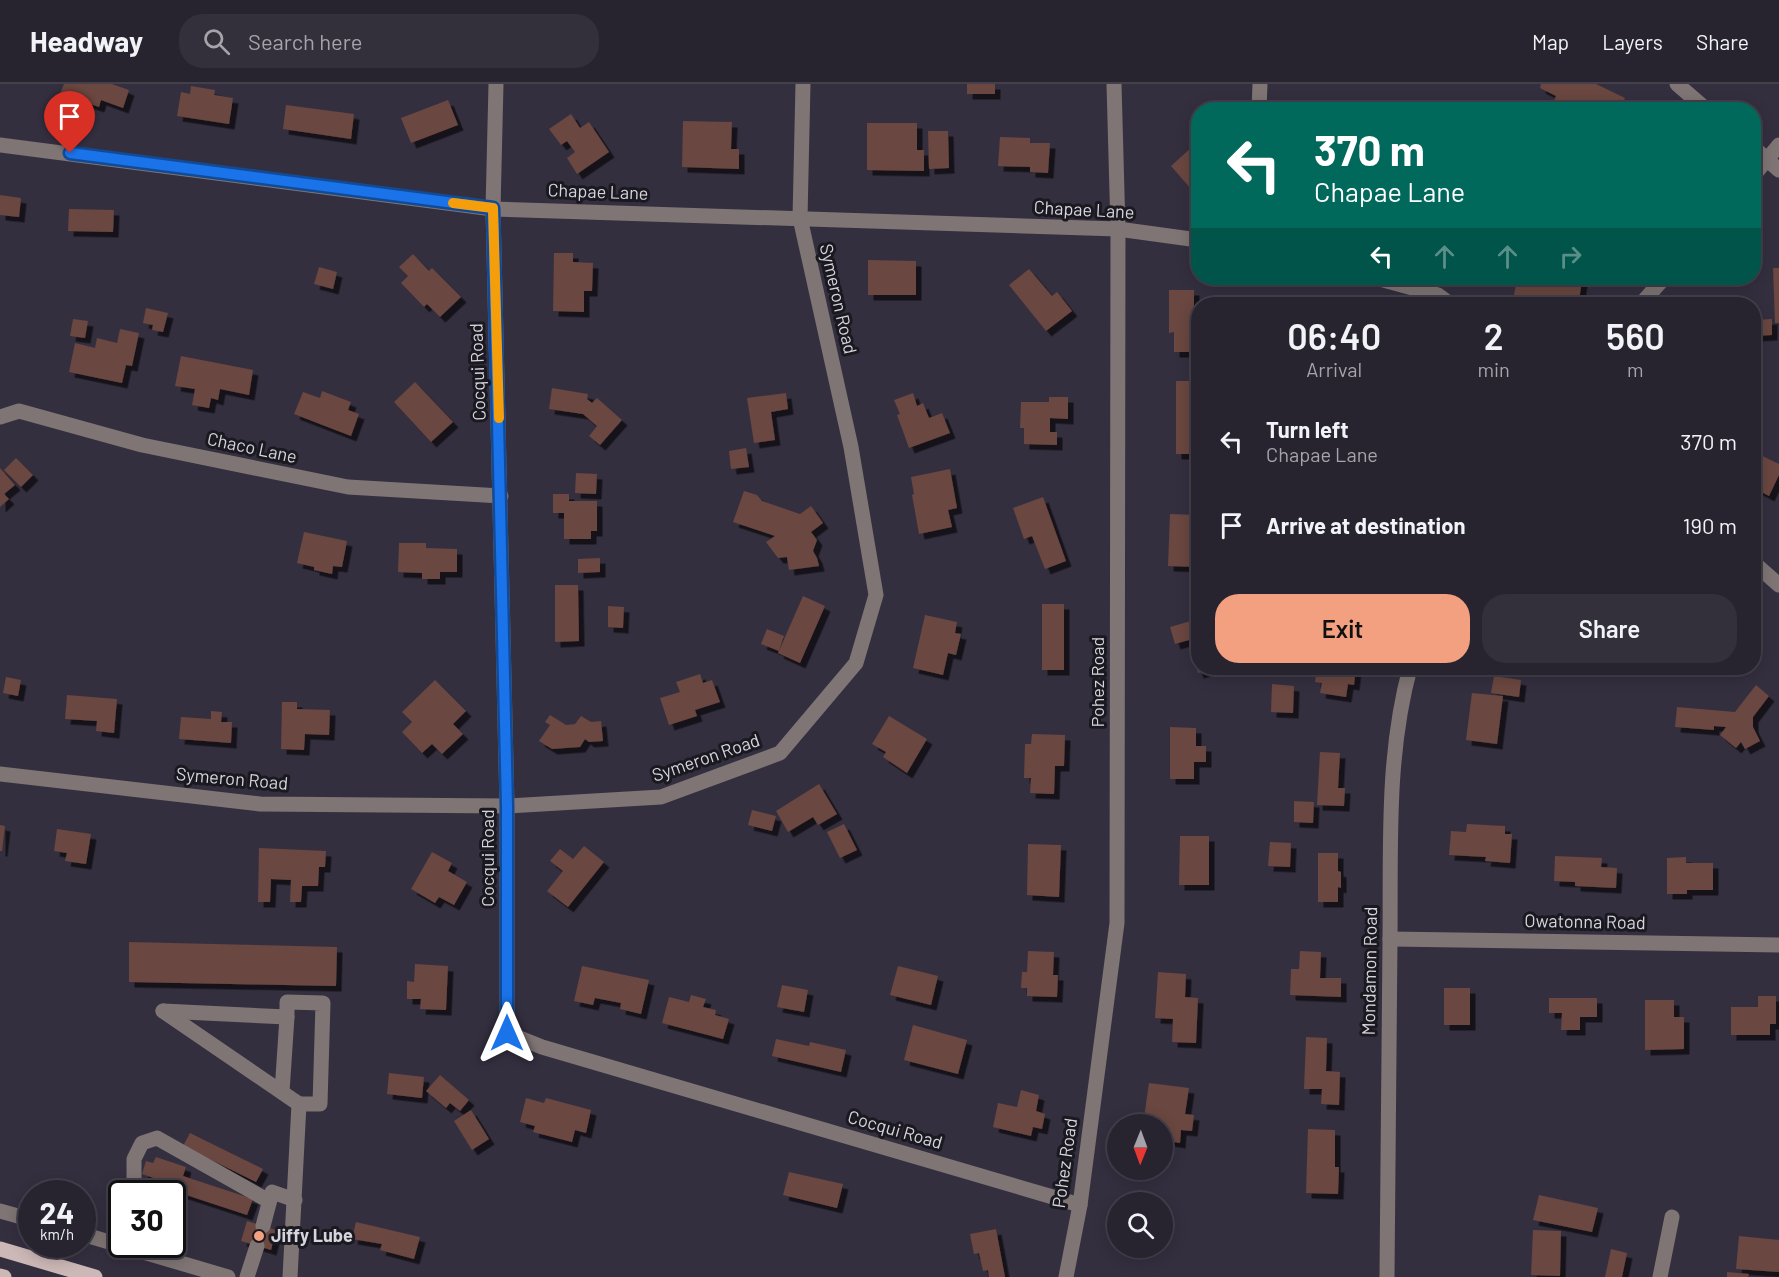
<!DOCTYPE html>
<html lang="en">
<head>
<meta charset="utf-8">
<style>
	:root { --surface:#27232f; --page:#332f3b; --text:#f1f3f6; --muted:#a4a4aa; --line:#43404b; --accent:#f2a07f }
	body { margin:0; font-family:Barlow,sans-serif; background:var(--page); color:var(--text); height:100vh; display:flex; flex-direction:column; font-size:22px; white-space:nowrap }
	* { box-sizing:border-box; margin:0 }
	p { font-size:20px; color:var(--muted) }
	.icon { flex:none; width:33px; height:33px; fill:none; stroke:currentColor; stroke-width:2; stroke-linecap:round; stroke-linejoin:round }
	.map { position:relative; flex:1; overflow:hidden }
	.panel { position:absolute; left:1191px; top:213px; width:570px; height:378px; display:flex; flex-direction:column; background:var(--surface); border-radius:24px; box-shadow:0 3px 15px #0003,0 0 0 2px var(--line) }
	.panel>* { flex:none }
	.banner { position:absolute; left:1191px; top:18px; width:570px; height:183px; border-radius:24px; box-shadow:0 3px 15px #0003,0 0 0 2px var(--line); background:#00695c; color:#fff; overflow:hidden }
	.needle { width:39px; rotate:181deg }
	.tools { position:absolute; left:1107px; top:1030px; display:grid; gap:12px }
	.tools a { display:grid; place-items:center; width:66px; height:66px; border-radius:50%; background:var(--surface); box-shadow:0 3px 15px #0003,0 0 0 2px var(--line); font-size:30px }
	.speed { position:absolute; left:18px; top:1096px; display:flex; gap:12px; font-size:30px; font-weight:700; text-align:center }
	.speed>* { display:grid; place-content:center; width:78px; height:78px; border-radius:50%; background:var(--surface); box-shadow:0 3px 15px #0003,0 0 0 2px var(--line); line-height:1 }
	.speed small { font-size:15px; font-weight:400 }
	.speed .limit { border:3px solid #111; border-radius:9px; background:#fff; color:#111 }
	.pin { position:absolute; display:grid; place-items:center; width:51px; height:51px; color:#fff; margin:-62px -26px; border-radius:50% 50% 50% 0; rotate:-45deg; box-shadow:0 0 6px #0007 }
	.pin .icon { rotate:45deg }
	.me { position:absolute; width:66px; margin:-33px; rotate:0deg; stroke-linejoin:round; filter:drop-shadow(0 0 4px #0008) }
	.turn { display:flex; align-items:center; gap:21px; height:126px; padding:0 24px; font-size:27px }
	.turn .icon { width:78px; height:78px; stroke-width:2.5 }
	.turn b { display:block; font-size:42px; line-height:51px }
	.lanes { display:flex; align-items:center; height:57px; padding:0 24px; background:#0003; justify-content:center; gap:30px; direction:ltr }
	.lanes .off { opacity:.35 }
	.eta { display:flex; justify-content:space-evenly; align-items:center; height:102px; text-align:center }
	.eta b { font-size:36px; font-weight:600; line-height:42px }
	.button { display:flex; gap:12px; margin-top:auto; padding:12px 24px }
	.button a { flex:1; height:69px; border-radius:24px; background:var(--accent); color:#111; font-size:24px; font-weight:600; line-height:69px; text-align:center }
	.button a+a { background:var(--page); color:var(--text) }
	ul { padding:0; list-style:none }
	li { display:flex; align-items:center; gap:18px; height:84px; padding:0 24px }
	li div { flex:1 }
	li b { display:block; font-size:22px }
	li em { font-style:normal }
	header { display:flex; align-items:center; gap:36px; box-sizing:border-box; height:84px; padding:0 30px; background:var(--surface); border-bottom:2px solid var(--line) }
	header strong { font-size:28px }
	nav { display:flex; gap:33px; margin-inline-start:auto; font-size:21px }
	.search { width:420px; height:54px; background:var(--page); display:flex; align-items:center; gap:15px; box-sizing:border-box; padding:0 21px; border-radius:24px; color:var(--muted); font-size:22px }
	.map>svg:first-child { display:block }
	.building { fill:#6a4640; filter:url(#shadow) }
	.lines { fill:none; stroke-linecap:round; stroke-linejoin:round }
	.minor { stroke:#7f7575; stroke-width:15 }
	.major { stroke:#ccb8b7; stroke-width:15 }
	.route-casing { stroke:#114b97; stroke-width:15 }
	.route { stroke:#1a73e8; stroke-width:10 }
	.slow { stroke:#f59e0b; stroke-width:10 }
	.poi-dot { fill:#f2a07f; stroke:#1b1920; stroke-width:2 }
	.labels { text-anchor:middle; stroke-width:6; stroke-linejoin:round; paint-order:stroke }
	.street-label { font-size:18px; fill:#d6d4de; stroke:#1b1920 }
	.poi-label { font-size:18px; font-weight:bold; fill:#d6d4de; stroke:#1b1920; text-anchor:start }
</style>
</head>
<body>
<header>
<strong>Headway</strong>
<div class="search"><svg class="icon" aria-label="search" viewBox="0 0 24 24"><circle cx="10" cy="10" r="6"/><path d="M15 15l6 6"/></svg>Search here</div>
<nav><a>Map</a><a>Layers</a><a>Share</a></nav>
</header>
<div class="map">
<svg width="1779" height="1193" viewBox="0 0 1779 1193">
	<defs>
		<filter id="shadow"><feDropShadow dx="5.5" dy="5.5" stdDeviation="0" flood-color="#0009"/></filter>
	</defs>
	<rect width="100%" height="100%" fill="#342f3f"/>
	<!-- building -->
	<g class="building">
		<path d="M64 0H112L129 6 123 24 101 16 99 23 60 10Z"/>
		<rect x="967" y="0" width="28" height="10"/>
		<path d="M1541 0H1596L1625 14 1619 26H1592L1571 16 1566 26H1550L1556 12 1540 4Z"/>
		<path d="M191 2 215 6 214 11 233 14 229 40 177 32 181 8 190 10Z"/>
		<path d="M448 16 458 41 411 59 401 34Z"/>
		<path d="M286 21 354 30 351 55 283 45Z"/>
		<path d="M571 30 580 44 589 38 609 68 577 90 567 74 575 68 567 57 561 61 549 45Z"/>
		<path d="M683 37 732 38 731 65H739V85L682 83Z"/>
		<path d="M867 39H917V66H924V87L867 86Z"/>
		<path d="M928 47H948L949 84 929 85Z"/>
		<path d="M1000 53 1030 54V59H1050L1048 89 1030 88V83L998 82Z"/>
		<path d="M1192 63 1198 71V113L1171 82Z"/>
		<path d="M0 111 21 114 19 133 0 131Z"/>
		<path d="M69 125 114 126 113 148 68 147Z"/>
		<path d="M554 169H573V178L593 179 592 207H584V228L553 227Z"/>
		<path d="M413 170 429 187 432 184 461 213 440 233 427 220 424 223 401 199 408 192 399 183Z"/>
		<path d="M868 176 916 177V211H868Z"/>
		<path d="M319 183 337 188 333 205 314 200Z"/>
		<path d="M1773 184H1779V239H1775Z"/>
		<path d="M1029 185 1052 212 1057 208 1072 227 1046 247 1009 201Z"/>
		<path d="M1517 194H1559L1582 197 1579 216 1555 212V217L1514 211Z"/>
		<path d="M1169 206H1194V230H1198V249L1194 250V268H1174V248L1169 249Z"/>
		<path d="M146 224 168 229 163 248 152 246 153 241 143 239Z"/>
		<path d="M73 235 88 237 85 254 70 252Z"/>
		<path d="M1772 235V251L1754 252V236Z"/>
		<path d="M120 245 139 249 132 282 126 281 122 299 69 288 75 259 95 264 97 254 117 259Z"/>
		<path d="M181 272 253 286 249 311 220 305 218 316 211 314 209 324 192 321 195 305 175 302Z"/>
		<path d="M1176 297H1189V315H1198V370H1176Z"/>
		<path d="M415 298 453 338 431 358 394 318Z"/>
		<path d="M552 304 588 310 587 315 592 319 597 314 622 336 600 361 589 352 597 342 583 330 549 325Z"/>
		<path d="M322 307 351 318 348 326 359 330 351 352 294 330 303 308 320 314Z"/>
		<path d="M786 309 788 325 771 328 775 356 754 359 747 314Z"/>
		<path d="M913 309 917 322 923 319 929 334 942 329 950 349 909 364 897 331 900 330 894 316Z"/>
		<path d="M1049 313H1068V335L1050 334V348H1057V361L1024 360V344H1020L1021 318H1049Z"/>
		<path d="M746 364 749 383 731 385 729 367Z"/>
		<path d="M1754 368 1779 380V391L1769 412 1754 404Z"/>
		<path d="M16 374 33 391 21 403 4 386Z"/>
		<path d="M0 384 15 401 4 410 9 415 0 423Z"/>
		<path d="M950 385 957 424 948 426 952 443 919 450 912 411 914 410 911 393Z"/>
		<path d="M576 389 597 390 596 410 575 409Z"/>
		<path d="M744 407 757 411 762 417 800 430 811 422 823 439 811 448 817 456 813 467 817 474 819 482 789 486 787 473 778 474 766 458 775 452 733 438Z"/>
		<path d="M553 410H569V417H597V447H591V455H564V429H553Z"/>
		<path d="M1043 413 1066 477 1045 485 1032 452 1024 455 1013 424Z"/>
		<path d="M1170 430 1198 431V449H1195L1194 467H1198V483L1168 482Z"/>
		<path d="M304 448 347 457 342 483 333 482 332 490 314 486V483L297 479Z"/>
		<path d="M399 459H426V464L457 465V488H440V495H422V489L398 488Z"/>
		<path d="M600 474V488L578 489V475Z"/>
		<path d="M555 501H578L579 557 555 558Z"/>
		<path d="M803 512 825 522 800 579 778 569Z"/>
		<rect x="1042" y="520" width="22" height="66"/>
		<path d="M608 522 624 523 623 544 608 543Z"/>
		<path d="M925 531 957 538 955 549 961 550 956 571 948 569 943 591 913 584Z"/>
		<path d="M1198 535V584H1217L1198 589 1189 556 1175 560 1170 543Z"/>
		<path d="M767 545 784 552 779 567 761 560Z"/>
		<path d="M1317 584H1356L1354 601 1348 600 1346 613 1320 609 1322 599 1315 598Z"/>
		<path d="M700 590 703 599 712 596 720 618 695 626 697 632 669 641 660 614 680 608 676 598Z"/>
		<path d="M1494 592 1521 596 1519 613 1491 609Z"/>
		<path d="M6 593 21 596 18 612 3 609Z"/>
		<path d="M435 596 466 627 453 640 463 650 442 670 432 660 422 669 402 648 412 638 402 628Z"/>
		<path d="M1272 600 1294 602 1293 629 1271 628Z"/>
		<path d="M1756 601 1769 612 1753 633V643L1760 657 1745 665 1741 658 1736 664 1720 651 1726 643 1714 642V646L1675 643 1677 623 1735 628Z"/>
		<path d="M1472 609 1503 612 1497 660 1466 656Z"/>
		<path d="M67 611 117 615 114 649 96 647 97 637 65 635Z"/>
		<path d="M282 618H297V625L330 626 329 651 305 650 304 666 281 665Z"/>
		<path d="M211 627 222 628 221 638H232L231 659 179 655 181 633 211 635Z"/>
		<path d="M550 631 566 641 575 640 581 632 591 638 601 637 603 657 589 658 585 655 580 663 552 665 539 657 550 641 545 638Z"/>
		<path d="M889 632 927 655 907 689 883 673 886 668 872 660Z"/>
		<path d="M1170 643 1196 644V662H1206V678H1194V695H1170Z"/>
		<path d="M1032 650 1065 651 1064 682H1055L1054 710 1030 709 1031 694H1024L1025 660H1031Z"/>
		<path d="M1320 668 1340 669 1338 704H1345L1344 722 1317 721Z"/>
		<path d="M819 700 837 730 818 741 813 733 788 748 776 727Z"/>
		<path d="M1294 717 1314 718 1313 739 1294 738Z"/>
		<path d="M752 726 776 732 772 747 748 741Z"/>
		<path d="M844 740 857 766 840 774 827 748Z"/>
		<path d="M1467 740 1505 742V750H1512L1510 779 1485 777 1486 773 1449 771 1451 747 1466 748Z"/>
		<path d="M0 741 5 742 2 767H0Z"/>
		<path d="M57 745 91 750 86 780 65 777 67 769 54 767Z"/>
		<path d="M1180 752H1209V801H1179Z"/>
		<path d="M1270 758 1291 759 1290 783 1268 782Z"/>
		<path d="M1028 760 1061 761 1059 813 1027 811Z"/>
		<path d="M584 762 604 778 568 823 547 807 563 787 550 777 560 765 573 775Z"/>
		<path d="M259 764 326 767 325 783H319L318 802H302L301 818H290L291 796 271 795 270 818H258Z"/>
		<path d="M432 768 452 779 448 787 467 798 454 821 439 813 435 819 411 805Z"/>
		<path d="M1318 769H1338V787L1341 788V804L1338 803V818H1318Z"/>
		<path d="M1555 772 1602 774 1601 783 1617 784 1616 804 1575 802V798L1554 797Z"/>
		<path d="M1686 773V779H1713V806H1687V810H1667V774Z"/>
		<path d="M129 858 337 863 336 902 129 898Z"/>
		<path d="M1028 867 1054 868 1053 891H1058L1057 913 1027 912V904H1021L1022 888H1027Z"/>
		<path d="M1300 867 1321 868 1320 894H1341V913L1290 911 1291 885H1299Z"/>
		<path d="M415 880 448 882 446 926 420 925 421 915H407V897L414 898Z"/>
		<path d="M582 882 649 896 641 930 620 925 621 919 595 914 593 921 574 917Z"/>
		<path d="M898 882 938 892 931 921 890 911Z"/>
		<path d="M1158 888 1186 890 1185 913 1198 914 1196 959 1172 958 1173 935 1155 934Z"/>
		<path d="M782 901 808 906 804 928 777 923Z"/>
		<rect x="1444" y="904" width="26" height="37"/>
		<path d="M691 911 706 915 703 923 716 926 715 931 729 935 723 955 662 939 669 913 689 918Z"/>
		<path d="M1758 912H1776V940H1770V951H1731V923H1758Z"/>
		<path d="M1549 914H1597V933H1580V946H1561L1562 929H1549Z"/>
		<path d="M1645 916H1674V933H1684V965L1645 966Z"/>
		<path d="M913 941 967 956 958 990 904 976Z"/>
		<path d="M1306 953 1327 954 1326 987 1340 988 1339 1021 1321 1020 1322 1005H1304Z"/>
		<path d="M776 955 809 962 810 958 846 966 841 988 772 972Z"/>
		<path d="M389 989 424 993 422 1014 387 1010Z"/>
		<path d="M440 991 469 1016 460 1027 450 1019 446 1024 426 1007Z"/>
		<path d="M1149 999 1189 1004 1185 1030 1194 1031 1192 1047 1181 1046 1180 1059 1162 1056V1041H1143Z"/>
		<path d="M1021 1006 1039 1011 1036 1027 1045 1030 1042 1045 1033 1043 1031 1052 993 1043 998 1019 1017 1023Z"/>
		<path d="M526 1014 544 1019 546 1014 591 1026 586 1049 575 1046 572 1058 533 1048 535 1042 520 1038Z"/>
		<path d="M471 1026 489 1055 472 1066 454 1037Z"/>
		<path d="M1308 1045 1335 1046V1083H1339L1338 1110 1306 1109Z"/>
		<path d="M190 1049 263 1085 256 1098 183 1062Z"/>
		<path d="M156 1073 186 1083 183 1092 253 1115 247 1131 177 1108 176 1112 165 1108 168 1099 142 1090 146 1077 153 1079Z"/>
		<path d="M789 1088 843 1100 837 1124 783 1111Z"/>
		<path d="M1539 1111 1598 1124 1592 1148 1533 1136Z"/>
		<path d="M247 1137 276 1146 271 1166 241 1157Z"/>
		<path d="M356 1138 420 1153 414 1175 380 1166 382 1160 352 1155Z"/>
		<path d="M996 1145 1005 1193H989L988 1186 983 1187 979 1169 974 1170 970 1150Z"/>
		<path d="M1533 1146 1561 1147 1560 1192 1531 1191Z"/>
		<path d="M1739 1152 1779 1156V1188L1736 1185Z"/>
		<path d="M1611 1165 1627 1169 1622 1193H1605Z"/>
		<path d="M1727 1188 1749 1190 1748 1193H1727Z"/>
	</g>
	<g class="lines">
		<!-- minor -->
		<g class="minor">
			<path d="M496 0 493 125 507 722V949L542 963 1080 1121"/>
			<path d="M1677 0 1707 26"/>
			<path d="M1259 26 1260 0"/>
			<path d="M0 61 493 125 1118 145 1198 156"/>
			<path d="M1754 64 1779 86"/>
			<path d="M1754 91 1779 61"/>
			<path d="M1376 194 1438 211 1450 220"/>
			<path d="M1641 220 1664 194"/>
			<path d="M0 333 19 327 142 361 348 403 501 412"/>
			<path d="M1754 479 1779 501"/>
			<path d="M0 690 260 720 507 722 661 713 780 669 856 579 876 511 851 363 800 134 803 0"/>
			<path d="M1390 855 1779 861"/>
			<path d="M163 927 287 933V918L323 919 320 1020H299L290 1193"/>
			<path d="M163 927 299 1020"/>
			<path d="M282 1008 287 933"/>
			<path d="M134 1110V1075L142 1059 157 1054 269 1117"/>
			<path d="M0 1127 32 1136"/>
			<path d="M263 1142 272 1108 295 1116"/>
			<path d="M82 1150 228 1193"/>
			<path d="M247 1193 257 1162"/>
			<path d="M1066 1193 1080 1121 1117 839 1118 145 1114 0"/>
			<path d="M1387 1193C1388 1081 1389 968 1390 855 1391 765 1386 672 1410 584"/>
			<path d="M1660 1193 1672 1133"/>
		</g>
		<!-- major -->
		<g class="major">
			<path d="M0 1165 95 1193"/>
			<path d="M0 1192 4 1193"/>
		</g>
	</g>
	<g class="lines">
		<defs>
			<path id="route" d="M70 69 493 124 507 722V949"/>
		</defs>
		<!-- route casing -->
		<use href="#route" class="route-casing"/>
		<!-- route -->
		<use href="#route" class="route"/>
		<!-- slow -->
		<path class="slow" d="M453 119 493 124 499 334"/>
	</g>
	<!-- markers -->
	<circle class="poi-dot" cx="259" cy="1152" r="6"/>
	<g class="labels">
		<!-- street labels -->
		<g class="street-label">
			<text transform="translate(598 108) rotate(2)" y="6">Chapae Lane</text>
			<text transform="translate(1084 126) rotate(3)" y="6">Chapae Lane</text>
			<text transform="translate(838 215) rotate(77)" y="6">Symeron Road</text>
			<text transform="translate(478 288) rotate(-92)" y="6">Cocqui Road</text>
			<text transform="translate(252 364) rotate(12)" y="6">Chaco Lane</text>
			<text transform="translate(1098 598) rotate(-90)" y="6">Pohez Road</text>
			<text transform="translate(706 674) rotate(-19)" y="6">Symeron Road</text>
			<text transform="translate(232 695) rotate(5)" y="6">Symeron Road</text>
			<text transform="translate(488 774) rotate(-90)" y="6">Cocqui Road</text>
			<text transform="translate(1585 838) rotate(1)" y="6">Owatonna Road</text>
			<text transform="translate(1370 887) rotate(-89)" y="6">Mondamon Road</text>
			<text transform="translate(895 1046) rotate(16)" y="6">Cocqui Road</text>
			<text transform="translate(1065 1079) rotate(-82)" y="6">Pohez Road</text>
		</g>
		<!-- poi labels -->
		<g class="poi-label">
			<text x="271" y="1158">Jiffy Lube</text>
		</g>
	</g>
</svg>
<div class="tools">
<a><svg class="needle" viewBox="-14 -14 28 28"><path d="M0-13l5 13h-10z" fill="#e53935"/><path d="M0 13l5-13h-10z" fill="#a4a4aa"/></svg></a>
<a><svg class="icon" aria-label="search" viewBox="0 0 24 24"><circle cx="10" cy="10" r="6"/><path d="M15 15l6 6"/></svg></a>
</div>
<div class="speed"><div>24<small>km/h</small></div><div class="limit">30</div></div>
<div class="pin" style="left:70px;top:69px;background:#d93025"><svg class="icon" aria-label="arrive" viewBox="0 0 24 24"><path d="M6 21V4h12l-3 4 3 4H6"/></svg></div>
<svg class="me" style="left:507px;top:949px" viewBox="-20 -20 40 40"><path d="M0-17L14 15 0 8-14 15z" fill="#1a73e8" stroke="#fff" stroke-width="4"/></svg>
<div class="banner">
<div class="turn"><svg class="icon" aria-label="left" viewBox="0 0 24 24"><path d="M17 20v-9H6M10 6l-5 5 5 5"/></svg><div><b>370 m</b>Chapae Lane</div></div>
<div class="lanes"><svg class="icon" aria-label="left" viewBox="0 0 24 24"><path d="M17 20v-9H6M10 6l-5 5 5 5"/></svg><svg class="icon off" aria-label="ahead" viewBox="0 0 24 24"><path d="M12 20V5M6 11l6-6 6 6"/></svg><svg class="icon off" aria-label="ahead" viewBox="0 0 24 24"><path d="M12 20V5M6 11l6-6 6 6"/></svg><svg class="icon off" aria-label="right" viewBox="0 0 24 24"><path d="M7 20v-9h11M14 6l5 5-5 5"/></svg></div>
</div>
<section class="panel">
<div class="eta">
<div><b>06:40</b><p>Arrival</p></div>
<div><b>2</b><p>min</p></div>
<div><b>560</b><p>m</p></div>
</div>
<ul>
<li><svg class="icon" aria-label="left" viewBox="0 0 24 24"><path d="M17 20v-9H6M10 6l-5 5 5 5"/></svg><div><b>Turn left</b><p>Chapae Lane</p></div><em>370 m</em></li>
<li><svg class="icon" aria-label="arrive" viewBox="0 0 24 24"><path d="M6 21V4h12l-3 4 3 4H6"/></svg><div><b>Arrive at destination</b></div><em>190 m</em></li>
</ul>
<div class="button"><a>Exit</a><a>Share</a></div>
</section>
</div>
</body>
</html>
